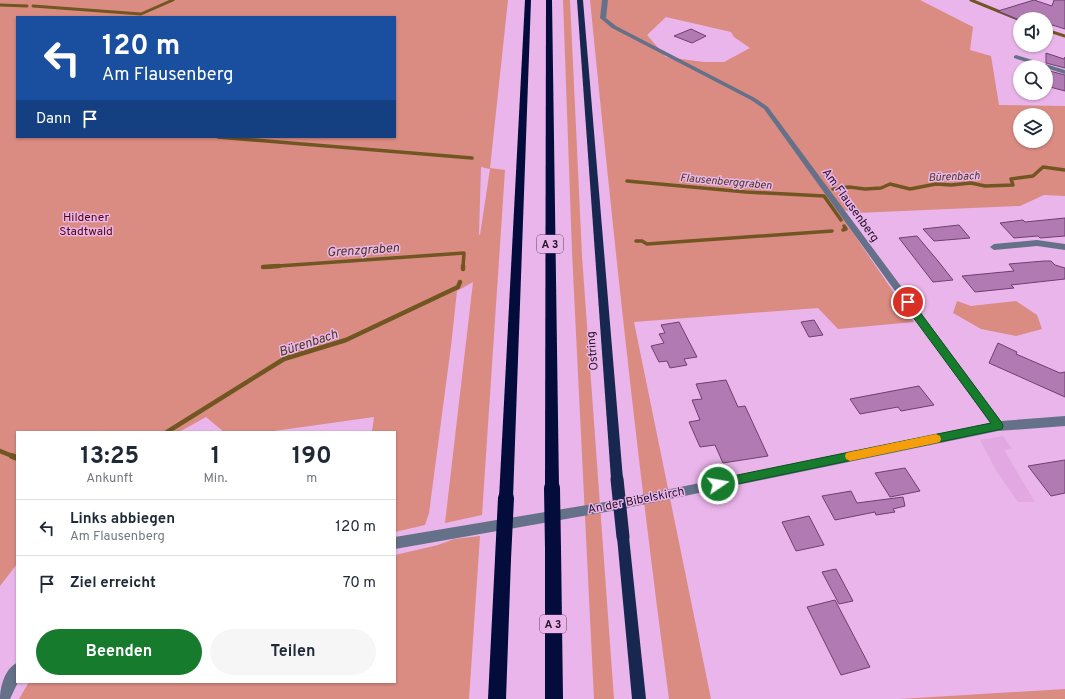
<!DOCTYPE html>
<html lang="de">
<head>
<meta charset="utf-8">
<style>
	:root { --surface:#fff; --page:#f6f6f7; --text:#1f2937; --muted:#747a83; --line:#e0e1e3; --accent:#177b2e }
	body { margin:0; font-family:Overpass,sans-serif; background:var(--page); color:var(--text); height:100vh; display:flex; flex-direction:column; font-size:15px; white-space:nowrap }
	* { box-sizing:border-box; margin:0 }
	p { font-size:13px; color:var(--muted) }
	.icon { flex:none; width:22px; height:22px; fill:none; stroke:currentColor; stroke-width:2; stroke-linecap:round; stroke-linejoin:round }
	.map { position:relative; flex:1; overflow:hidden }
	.side { position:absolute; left:16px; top:431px; width:380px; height:252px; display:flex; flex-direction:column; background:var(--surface); border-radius:0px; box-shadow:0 1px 3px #0004 }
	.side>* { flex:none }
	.banner { position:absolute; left:16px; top:16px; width:380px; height:122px; border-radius:0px; box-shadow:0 1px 3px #0004; background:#1a4fa0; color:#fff; overflow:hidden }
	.fabs { position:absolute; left:1013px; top:12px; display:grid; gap:8px }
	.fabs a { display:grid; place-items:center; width:40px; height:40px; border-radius:50%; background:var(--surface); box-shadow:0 1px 3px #0004; font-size:20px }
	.pin { position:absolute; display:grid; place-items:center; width:34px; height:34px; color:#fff; margin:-17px; border:2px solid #fff; border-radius:50%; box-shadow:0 1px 4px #0007 }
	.me { position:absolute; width:44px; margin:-22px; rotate:78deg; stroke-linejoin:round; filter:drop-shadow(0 0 3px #0008) }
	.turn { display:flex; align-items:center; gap:14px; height:84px; padding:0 20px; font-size:18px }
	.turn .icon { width:52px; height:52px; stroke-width:2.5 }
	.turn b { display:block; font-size:28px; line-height:34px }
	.then { display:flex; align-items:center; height:38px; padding:0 20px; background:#0003; gap:8px; font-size:15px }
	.eta { display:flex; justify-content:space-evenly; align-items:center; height:68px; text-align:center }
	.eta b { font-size:24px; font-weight:700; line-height:28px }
	.cta { display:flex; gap:8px; margin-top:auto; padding:8px 20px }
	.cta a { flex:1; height:46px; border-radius:24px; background:var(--accent); color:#fff; font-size:16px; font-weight:700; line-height:46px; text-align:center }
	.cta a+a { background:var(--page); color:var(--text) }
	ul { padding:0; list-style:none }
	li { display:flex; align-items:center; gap:12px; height:56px; padding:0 20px; border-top:1px solid var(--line) }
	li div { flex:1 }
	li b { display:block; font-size:15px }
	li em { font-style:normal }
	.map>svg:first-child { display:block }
	.built { fill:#e1a8e1 }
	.green { fill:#da8b82; fill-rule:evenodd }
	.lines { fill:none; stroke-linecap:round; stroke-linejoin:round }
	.stream-far3 { stroke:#715622; stroke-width:3 }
	.stream-far2 { stroke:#715622; stroke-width:3.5 }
	.stream-far1 { stroke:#715622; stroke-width:4.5 }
	.stream { stroke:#715622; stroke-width:6 }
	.building { fill:#b27ab2; stroke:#6d406e }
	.minor { fill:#657089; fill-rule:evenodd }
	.major { fill:#182750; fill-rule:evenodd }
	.highway { fill:#030c3b; fill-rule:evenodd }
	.major-bridge { stroke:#182750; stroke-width:13 }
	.highway-bridge { stroke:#030c3b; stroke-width:16 }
	.route { fill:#177b2e; stroke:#0f501e }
	.slow { fill:#f59e0b }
	.labels { text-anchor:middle; stroke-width:3; stroke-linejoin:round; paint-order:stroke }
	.far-water-label { font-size:11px; font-style:italic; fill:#493a19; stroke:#eab5ea }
	.shield { fill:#eab5ea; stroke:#604361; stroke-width:1 }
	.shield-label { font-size:11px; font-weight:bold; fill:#251226 }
	.street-label { font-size:12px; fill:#251226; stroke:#eab5ea }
	.park-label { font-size:12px; fill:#520507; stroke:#eab5ea }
	.water-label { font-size:13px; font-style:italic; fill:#493a19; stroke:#eab5ea }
</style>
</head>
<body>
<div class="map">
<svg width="1065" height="699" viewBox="0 0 1065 699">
	<rect width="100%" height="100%" fill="#eab5ea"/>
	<!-- built -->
	<path class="built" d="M1003 436 1012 449 1004 450 1035 502H1018L997 472 980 440Z"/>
	<!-- green -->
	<g class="green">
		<path d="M0 0H508L490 168 505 170 482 515 445 523 473 282 457 291 451 346 429 513 425 525 395 532V432H372L374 417 267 432H224L206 417 179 432H17V564L0 586ZM17 17H395V137H17ZM481 167 490 169 480 235 479 234Z"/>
		<path d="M563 0H570L582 256 614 699H594L572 252Z"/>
		<path d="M590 0H920L973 27 970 50 991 56 999 105 1065 106V196L1044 195 1020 206 856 213 836 208 914 322 838 329 818 308 634 322 711 699H669C638 467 613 233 590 0ZM666 17 731 32 734 37 750 48 724 62H704L666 57 647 35ZM1020 115H1046V141H1020Z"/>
		<path d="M957 301 971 306 1016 301 1037 315 1042 329 1016 336 981 329 953 313Z"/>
		<path d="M480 536 469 699H19L29 682H395V555L438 545 454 539Z"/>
		<path d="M1065 689V699H900Z"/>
	</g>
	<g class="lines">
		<!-- stream-far3 -->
		<g class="stream-far3">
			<path d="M971 0 1020 20"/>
			<path d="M0 5 27 6"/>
			<path d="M33 6 141 14 173 0"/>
			<path d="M1046 30 1065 36"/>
		</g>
		<!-- stream-far2 -->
		<g class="stream-far2">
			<path d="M218 137 472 158"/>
			<path d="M627 181 746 192 824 196 841 220"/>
			<path d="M833 189 849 187 865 189 881 188 890 184 910 189 936 184 951 185 971 183 985 186 1013 185 1011 179 1033 176 1043 167 1065 170"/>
			<path d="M843 230 846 229 844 226"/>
			<path d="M636 241H642L647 244 832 231"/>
			<path d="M264 267 464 253 463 267"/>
		</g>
		<!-- stream-far1 -->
		<g class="stream-far1">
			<path d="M263 267 279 266"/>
			<path d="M463 269V266"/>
			<path d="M167 432 284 359 346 340 458 287 460 282"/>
			<path d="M0 451 15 457"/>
		</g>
		<!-- stream -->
		<path class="stream" d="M12 456 17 458"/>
	</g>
	<!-- building -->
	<g class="building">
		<path d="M1034 0 1052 6 1054 0H1065V29L1046 23V19H1017L998 11Z"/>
		<path d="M691 29 706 36 692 43 674 36Z"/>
		<path d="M1046 53 1064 59 1065 57V68L1046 63Z"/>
		<path d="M1046 70 1065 75V91L1050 87 1051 85 1046 83Z"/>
		<path d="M1065 218V236L1040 238 1038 236 1014 238 1000 223 1023 220 1025 222Z"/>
		<path d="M959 225 970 238 934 241 923 229Z"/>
		<path d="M917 236 938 261 953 280 933 282 899 238Z"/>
		<path d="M1044 261H1051L1055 265 1065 268V279L1011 285 1014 288 975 292 962 276 1014 271 1009 264Z"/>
		<path d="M814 320 823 335 809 337 801 322Z"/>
		<path d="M679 322 697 357 684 359 687 365 670 368 667 361 659 362 651 346 664 343 659 334 665 333 661 325Z"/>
		<path d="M998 343 1017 352 1016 354 1060 373 1065 372V397L989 363Z"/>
		<path d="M726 380 738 407 745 406 768 456 723 463 715 445 700 447 689 422 700 420 692 400 702 399 696 384Z"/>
		<path d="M919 386 934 405 901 411 898 407 860 414 850 399Z"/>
		<path d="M1065 460V493L1051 496 1028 466Z"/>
		<path d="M905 468 920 491 890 497 875 473Z"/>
		<path d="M851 491 857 503 903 497 905 506 893 509 895 512 876 515 875 512 835 520 822 496Z"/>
		<path d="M809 516 824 545 796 551 782 522Z"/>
		<path d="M836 569 853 601 839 604 822 572Z"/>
		<path d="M835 600 870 667 841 675 807 607Z"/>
	</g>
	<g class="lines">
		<!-- minor -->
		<g class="minor">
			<path d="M602 0H608L606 18 616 26 755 98 768 107 1001 421 1065 416V426L998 431 617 510 395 549V537L617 500 990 423 764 109 751 100 612 28 600 18Z"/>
			<path d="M1016 55 1065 70V74L1014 58V56Z"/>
			<path d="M1037 240 1065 244V250L1037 246 994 250 990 247 994 244Z"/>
			<path d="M17 663V682H18L10 699H0C0 687 5 668 17 663Z"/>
		</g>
		<!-- major -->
		<g class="major">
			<path d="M577 0H583L623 479 621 483 617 484 613 483 611 479Z"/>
			<path d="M623 531 627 533 629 537 646 699H632L617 537 619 533Z"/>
		</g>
		<!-- highway -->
		<g class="highway">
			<path d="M525 0H531L513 498 511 503 506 504 501 503 499 498Z"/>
			<path d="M546 0H552L559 488 557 492 552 494 547 492 545 488Z"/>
			<path d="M553 541 558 543 561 548 563 699H545V548L548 543Z"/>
			<path d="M503 552 508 554 511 559 506 699H488L495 559 498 554Z"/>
		</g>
		<!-- major-bridge -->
		<path class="major-bridge" d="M617 479 623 537"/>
		<!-- highway-bridge -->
		<g class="highway-bridge">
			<path d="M552 488 553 548"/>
			<path d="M503 559 506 498"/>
		</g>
	</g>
	<!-- route -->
	<path class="route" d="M908 299 911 300 1002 423 1003 426 1002 429 718 488 714 487 713 484 714 480 718 479 991 423 904 305 903 302 904 300Z"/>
	<!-- slow -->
	<path class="slow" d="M936 434 940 436 941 439 940 442 936 443 850 461 846 459 845 456 846 453 850 452Z"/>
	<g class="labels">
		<!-- far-water labels -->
		<g class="far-water-label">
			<text transform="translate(954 176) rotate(-2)" y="4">Bürenbach</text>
			<text transform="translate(726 181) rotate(5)" y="4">Flausenberggraben</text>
		</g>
		<!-- shield labels -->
		<g class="shield">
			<rect x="537" y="235" width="26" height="18" rx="3"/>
			<rect x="540" y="615" width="26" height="18" rx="3"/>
		</g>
		<g class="shield-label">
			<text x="550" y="248">A 3</text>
			<text x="553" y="628">A 3</text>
		</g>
		<!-- street labels -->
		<g class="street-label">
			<text transform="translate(851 205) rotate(54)" y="4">Am Flausenberg</text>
			<text transform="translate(592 351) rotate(-95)" y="4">Ostring</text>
			<text transform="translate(636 500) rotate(-11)" y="4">An der Bibelskirch</text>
		</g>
		<!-- park labels -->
		<g class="park-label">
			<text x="86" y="221">Hildener<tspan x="86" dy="14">Stadtwald</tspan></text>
		</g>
		<!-- water labels -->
		<g class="water-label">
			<text transform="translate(363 249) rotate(-4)" y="5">Grenzgraben</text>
			<text transform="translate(308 342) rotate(-18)" y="5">Bürenbach</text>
		</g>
	</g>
</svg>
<div class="fabs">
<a><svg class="icon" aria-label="sound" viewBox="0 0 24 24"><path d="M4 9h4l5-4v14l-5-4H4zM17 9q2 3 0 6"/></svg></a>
<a><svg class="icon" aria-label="search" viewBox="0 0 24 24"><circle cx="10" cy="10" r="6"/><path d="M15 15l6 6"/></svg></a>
<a><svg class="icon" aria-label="layers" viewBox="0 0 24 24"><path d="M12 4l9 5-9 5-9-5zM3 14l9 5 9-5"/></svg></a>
</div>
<div class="pin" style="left:908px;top:302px;background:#d93025"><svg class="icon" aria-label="arrive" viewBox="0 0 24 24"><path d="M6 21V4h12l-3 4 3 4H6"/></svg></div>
<svg class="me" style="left:718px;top:484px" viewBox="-20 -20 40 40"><circle r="17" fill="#177b2e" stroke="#fff" stroke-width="3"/><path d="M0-11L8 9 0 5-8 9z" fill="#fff"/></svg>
<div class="banner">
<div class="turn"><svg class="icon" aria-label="left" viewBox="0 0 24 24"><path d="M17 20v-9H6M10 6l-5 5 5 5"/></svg><div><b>120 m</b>Am Flausenberg</div></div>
<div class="then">Dann<svg class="icon" aria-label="arrive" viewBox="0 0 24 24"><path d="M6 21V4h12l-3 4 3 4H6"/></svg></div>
</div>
<section class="side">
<div class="eta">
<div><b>13:25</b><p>Ankunft</p></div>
<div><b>1</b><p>Min.</p></div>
<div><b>190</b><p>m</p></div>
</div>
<ul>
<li><svg class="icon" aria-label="left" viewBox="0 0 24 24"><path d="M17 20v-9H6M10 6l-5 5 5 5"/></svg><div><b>Links abbiegen</b><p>Am Flausenberg</p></div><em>120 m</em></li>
<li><svg class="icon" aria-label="arrive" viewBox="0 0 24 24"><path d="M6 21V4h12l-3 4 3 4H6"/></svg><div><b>Ziel erreicht</b></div><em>70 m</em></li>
</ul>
<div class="cta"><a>Beenden</a><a>Teilen</a></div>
</section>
</div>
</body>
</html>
